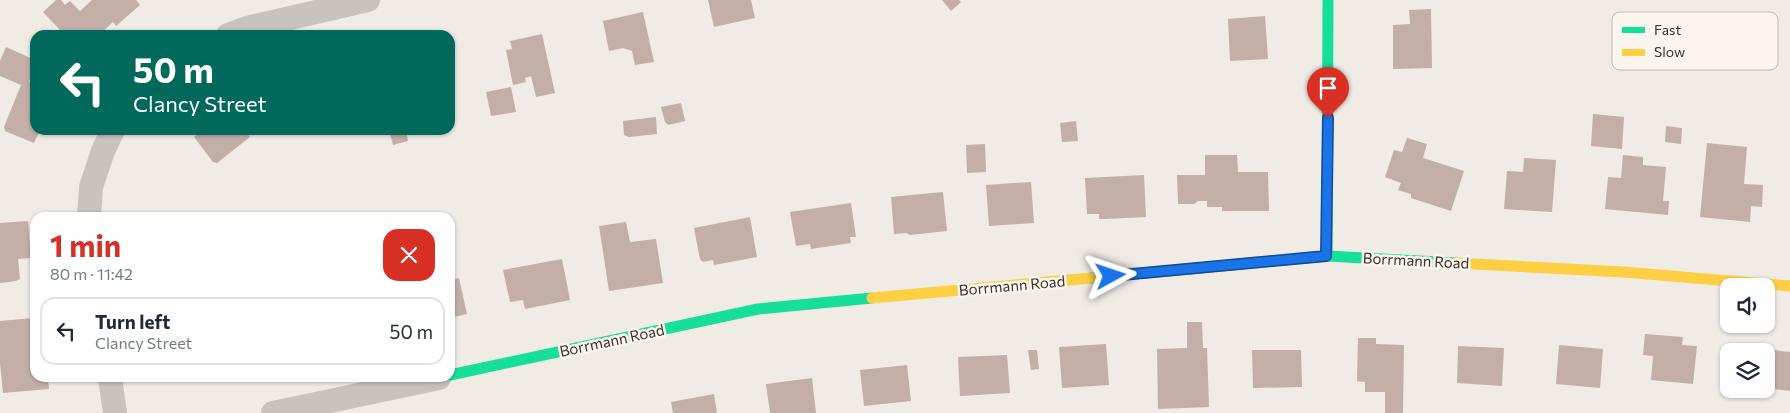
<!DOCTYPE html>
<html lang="en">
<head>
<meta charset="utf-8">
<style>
	:root { --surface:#fff; --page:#f6f6f7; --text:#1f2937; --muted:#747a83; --line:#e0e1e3; --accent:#d93025 }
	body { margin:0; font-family:Commissioner,sans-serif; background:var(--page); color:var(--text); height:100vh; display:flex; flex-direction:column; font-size:19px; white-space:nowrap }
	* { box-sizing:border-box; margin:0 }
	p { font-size:16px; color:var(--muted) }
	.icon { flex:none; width:28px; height:28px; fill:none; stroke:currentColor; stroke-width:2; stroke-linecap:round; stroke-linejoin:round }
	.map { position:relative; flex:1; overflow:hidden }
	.panel { position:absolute; left:30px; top:212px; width:425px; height:170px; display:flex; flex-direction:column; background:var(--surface); border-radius:15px; box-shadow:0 1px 4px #0004 }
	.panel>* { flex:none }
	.hud { position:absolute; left:30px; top:30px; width:425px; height:105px; border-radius:15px; box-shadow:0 1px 4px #0004; background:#00695c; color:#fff; overflow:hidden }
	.fabs { position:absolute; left:1720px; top:278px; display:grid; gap:10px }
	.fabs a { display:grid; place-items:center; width:55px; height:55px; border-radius:10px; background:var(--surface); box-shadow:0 1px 4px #0004; font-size:25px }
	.pin { position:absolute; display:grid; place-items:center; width:42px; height:42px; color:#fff; margin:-51px -21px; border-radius:50% 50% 50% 0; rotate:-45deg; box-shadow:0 0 5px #0007 }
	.pin .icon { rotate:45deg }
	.me { position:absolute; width:55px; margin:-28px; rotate:85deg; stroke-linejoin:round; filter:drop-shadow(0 0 4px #0008) }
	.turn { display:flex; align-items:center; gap:18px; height:105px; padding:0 20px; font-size:22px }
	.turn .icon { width:65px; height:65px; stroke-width:2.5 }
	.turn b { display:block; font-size:35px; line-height:42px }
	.round { display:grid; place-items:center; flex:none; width:52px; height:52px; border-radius:15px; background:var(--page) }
	.headline { display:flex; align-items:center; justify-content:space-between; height:85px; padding:0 20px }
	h1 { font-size:30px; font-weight:700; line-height:38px; color:var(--accent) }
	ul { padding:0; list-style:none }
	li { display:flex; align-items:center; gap:15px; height:68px; margin:0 10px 8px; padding:0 10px; border:2px solid var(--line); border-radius:15px }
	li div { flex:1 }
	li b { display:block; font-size:19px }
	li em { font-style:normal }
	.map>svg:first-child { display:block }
	.building { fill:#c3afa7 }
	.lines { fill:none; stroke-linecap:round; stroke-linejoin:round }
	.street { stroke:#c9c3be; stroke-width:24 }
	.fast { stroke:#16e098; stroke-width:11 }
	.slow { stroke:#ffcf43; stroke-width:11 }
	.route-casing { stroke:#114b97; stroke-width:12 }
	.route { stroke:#1a73e8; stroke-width:9 }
	.labels { text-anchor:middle; stroke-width:5; stroke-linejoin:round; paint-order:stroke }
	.street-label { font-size:15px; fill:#3b302b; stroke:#fbf5ee }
	.key { fill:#fbf5ee; stroke:#c1bab4; stroke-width:1 }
	.key-label { font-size:14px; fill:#3b302b }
</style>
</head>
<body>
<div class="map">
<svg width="1790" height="413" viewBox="0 0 1790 413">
	<rect width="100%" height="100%" fill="#f0ebe5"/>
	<!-- building -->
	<g class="building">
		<path d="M56 0H61L65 5 70 1 80 11 92 0H136L140 5 116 26 113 22 99 35H59L56 33 60 30 43 12Z"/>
		<path d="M708 0H751L755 18 714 27Z"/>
		<path d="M942 0H959L961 2 951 11Z"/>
		<path d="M1431 9 1432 68 1393 69V25L1410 24 1409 10Z"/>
		<path d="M643 12 654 62 635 65 632 51 623 48 609 51 603 21Z"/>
		<path d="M1265 16 1268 59 1230 61 1228 19Z"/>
		<path d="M542 34 555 93 536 97 531 76 525 78 526 82 513 85 506 50 512 49 510 41Z"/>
		<path d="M6 47 35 60V68L29 82 35 85V130H40L34 143 5 131 4 127 21 85 0 76V61Z"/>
		<path d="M511 87 516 112 491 116 486 92Z"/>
		<path d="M681 103 685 121 668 125 665 122 661 107Z"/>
		<path d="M1593 114 1624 117 1622 149 1591 146Z"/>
		<path d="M656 117 657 134 629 137 624 135 623 121Z"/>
		<path d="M1076 121 1078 141 1062 142 1060 123Z"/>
		<path d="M1666 126 1682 128 1681 144 1665 142Z"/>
		<path d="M202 130H245L250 137 217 163 213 162 194 137Z"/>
		<path d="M389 130H406L408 141 393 145Z"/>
		<path d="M1407 138 1427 144 1423 158 1464 171 1451 211 1411 198V194L1398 190 1401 183 1385 177 1394 150 1402 152Z"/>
		<path d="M1707 143 1747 147 1744 184 1763 185 1762 207 1751 206 1750 222 1700 217Z"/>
		<path d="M985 144 986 172 967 173 966 145Z"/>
		<path d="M1205 155H1237L1238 172H1268L1269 211H1222V207H1207V201H1198L1194 204H1178L1177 175H1205Z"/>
		<path d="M1623 155 1643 157V165L1666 167 1663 201H1669L1668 215 1605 209 1608 177 1621 178Z"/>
		<path d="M1524 158 1556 160 1552 212 1504 209 1507 171 1523 172Z"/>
		<path d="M1144 175 1146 217 1104 219H1099V214H1087L1085 178Z"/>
		<path d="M1031 182 1034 223 989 226 986 185Z"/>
		<path d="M943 192 947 231 910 235 906 233 894 234 891 197Z"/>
		<path d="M851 203 856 237H850L851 243 811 249 810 244 796 246 790 212Z"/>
		<path d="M750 217 757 257 714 265 713 260 703 262 700 259 694 228Z"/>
		<path d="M28 221 31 258 18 259 20 279 16 281 0 283V223Z"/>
		<path d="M626 222 630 242 656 239 663 283 609 291 599 226Z"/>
		<path d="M562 259 570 300 525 309 523 300 510 302 503 270Z"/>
		<path d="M459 278 467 314 450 318V280Z"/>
		<path d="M33 318 35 343V378H48L49 389 3 393 0 363V321Z"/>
		<path d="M1187 322H1202L1203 348H1207L1209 407 1158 409 1157 349 1187 348Z"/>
		<path d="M1645 334 1683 337 1682 345 1697 346 1693 384 1651 380 1653 356 1643 355Z"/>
		<path d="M1358 338H1376V344L1404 345 1403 413H1385V392H1365V382L1357 381Z"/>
		<path d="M1106 344 1109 385 1062 388 1059 347Z"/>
		<path d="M1559 345 1603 349 1600 388 1556 384Z"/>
		<path d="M1458 346 1504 348 1502 386 1457 383Z"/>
		<path d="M1746 347 1790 352V391L1766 388V351H1746Z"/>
		<path d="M1028 350H1037L1039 369 1031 370Z"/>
		<path d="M1252 350H1301L1302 387 1253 388Z"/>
		<path d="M1007 355 1010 393 960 396 958 357Z"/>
		<path d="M907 365 911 401 864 406 860 370Z"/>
		<path d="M812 378 816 413H770L766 384Z"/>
		<path d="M714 394 717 413H673L671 402Z"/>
	</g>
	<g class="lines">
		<!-- street -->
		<g class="street">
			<path d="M228 35 247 28 368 0"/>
			<path d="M89 218 91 187 103 151 113 130"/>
			<path d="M110 378 115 413"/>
			<path d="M273 413 439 378"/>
		</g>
		<!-- fast -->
		<g class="fast">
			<path d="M1327 256 1328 0"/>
			<path d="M1091 278 1327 256 1456 263"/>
			<path d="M450 375 758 309 872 298"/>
		</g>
		<!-- slow -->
		<g class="slow">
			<path d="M1456 263 1624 272 1790 286"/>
			<path d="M872 298 1091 278"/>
		</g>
	</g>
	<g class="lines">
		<defs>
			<path id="route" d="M1111 276 1326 256 1328 118"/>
		</defs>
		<!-- route casing -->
		<use href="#route" class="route-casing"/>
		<!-- route -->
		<use href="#route" class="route"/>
	</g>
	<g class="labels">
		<!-- street labels -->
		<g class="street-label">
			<text transform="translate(1416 261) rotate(3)" y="5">Borrmann Road</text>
			<text transform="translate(1012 286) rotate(-5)" y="5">Borrmann Road</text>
			<text transform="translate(612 341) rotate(-12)" y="5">Borrmann Road</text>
		</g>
	</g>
	<!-- legend -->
	<rect x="1612" y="12" width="166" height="58" rx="8" class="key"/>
	<rect x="1622" y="27" width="23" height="6" fill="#16e098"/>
	<rect x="1622" y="49" width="23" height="7" fill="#ffcf43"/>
	<g class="key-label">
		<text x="1654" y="35">Fast</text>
		<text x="1654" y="57">Slow</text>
	</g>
</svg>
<div class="fabs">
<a><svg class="icon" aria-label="sound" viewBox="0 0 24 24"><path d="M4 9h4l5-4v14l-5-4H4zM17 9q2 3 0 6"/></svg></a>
<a><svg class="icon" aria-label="layers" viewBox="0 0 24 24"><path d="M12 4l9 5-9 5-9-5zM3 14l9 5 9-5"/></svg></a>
</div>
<div class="pin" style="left:1328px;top:118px;background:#d93025"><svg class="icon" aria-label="arrive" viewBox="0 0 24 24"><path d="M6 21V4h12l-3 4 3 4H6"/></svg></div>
<svg class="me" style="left:1111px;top:276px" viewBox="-20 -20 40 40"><path d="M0-17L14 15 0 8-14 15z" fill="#1a73e8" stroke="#fff" stroke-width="4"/></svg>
<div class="hud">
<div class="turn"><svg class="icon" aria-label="left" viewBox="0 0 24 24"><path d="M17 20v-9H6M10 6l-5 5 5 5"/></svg><div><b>50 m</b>Clancy Street</div></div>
</div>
<section class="panel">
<div class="headline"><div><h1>1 min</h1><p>80 m · 11:42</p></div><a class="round" style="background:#d93025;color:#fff"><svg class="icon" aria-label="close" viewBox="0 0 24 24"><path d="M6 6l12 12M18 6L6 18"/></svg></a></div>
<ul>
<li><svg class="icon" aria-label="left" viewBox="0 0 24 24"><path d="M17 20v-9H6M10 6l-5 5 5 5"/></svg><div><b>Turn left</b><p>Clancy Street</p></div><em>50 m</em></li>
</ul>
</section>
</div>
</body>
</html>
